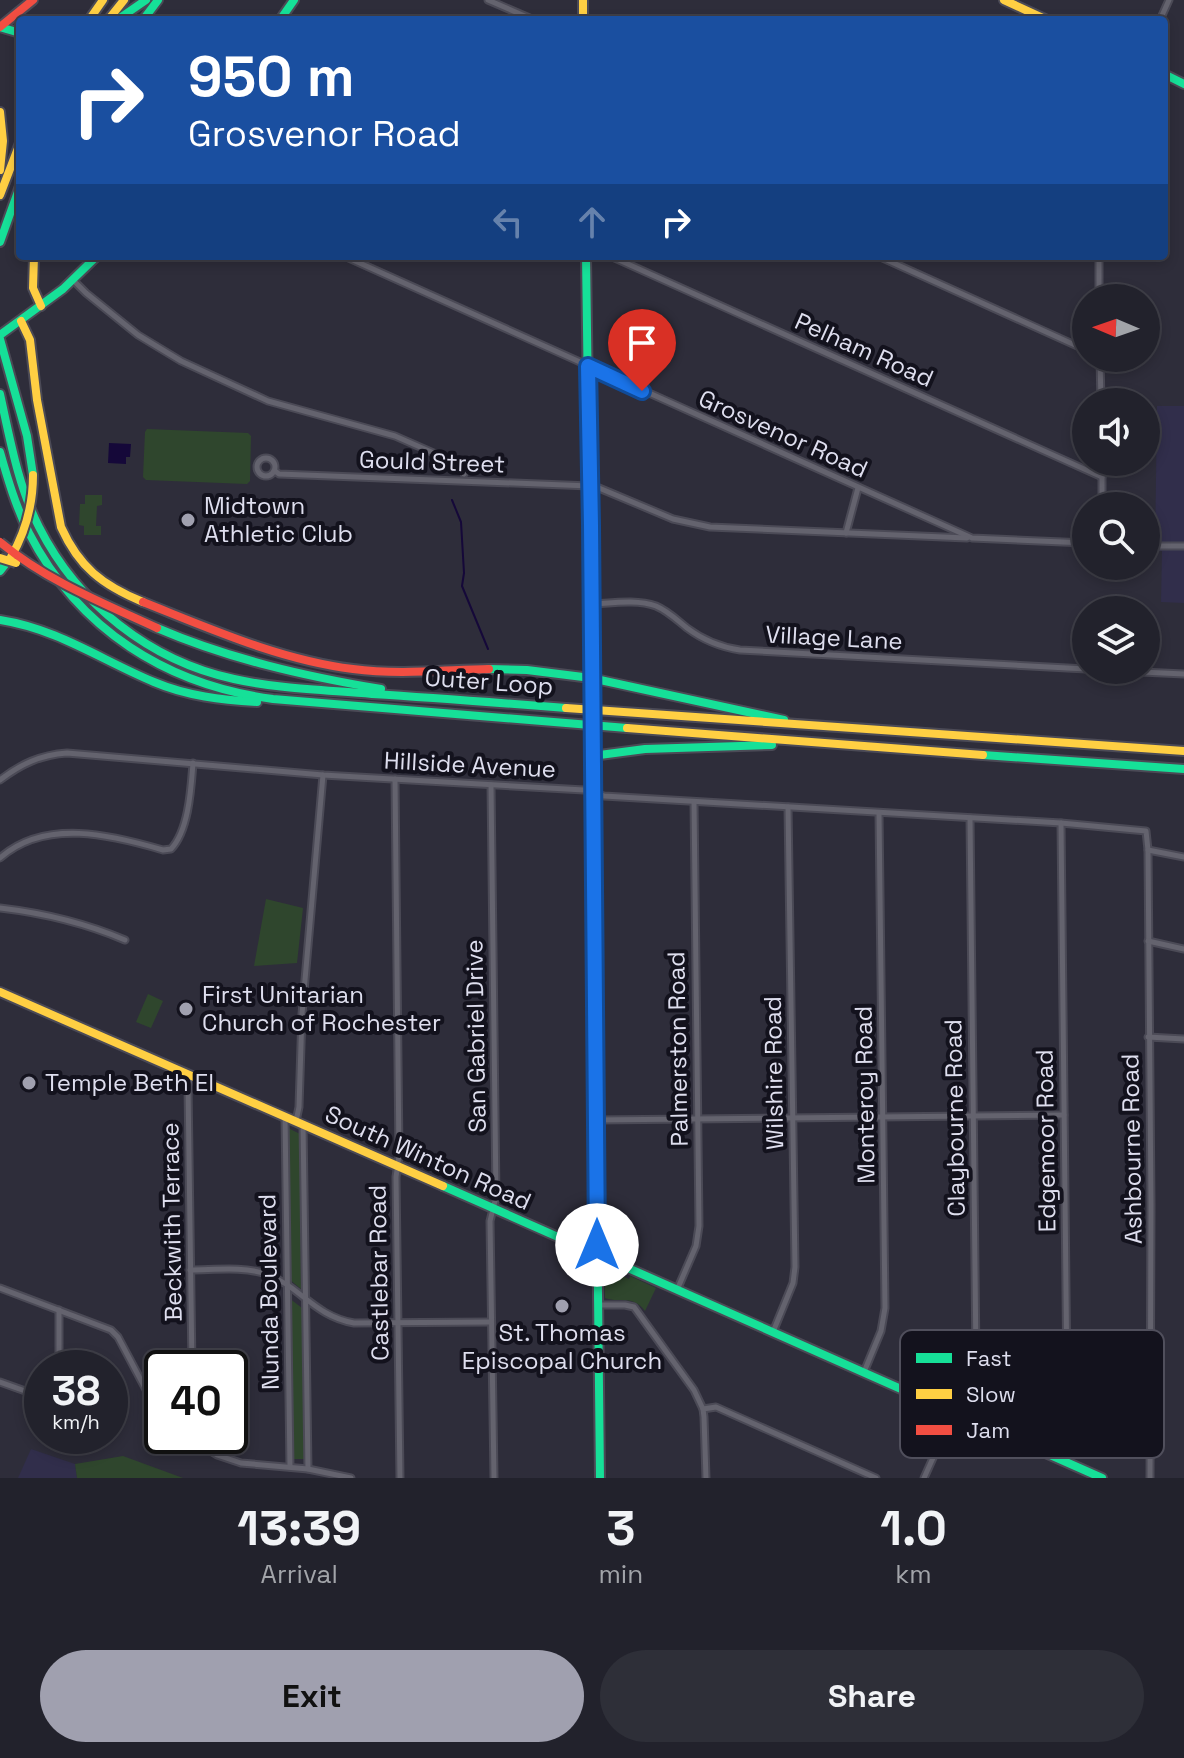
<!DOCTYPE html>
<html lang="en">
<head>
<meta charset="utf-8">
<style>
	:root { --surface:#22222c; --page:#2e2f38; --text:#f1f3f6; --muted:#a2a4a9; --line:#3f3f48; --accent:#a0a0af }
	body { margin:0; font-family:"Space Grotesk",sans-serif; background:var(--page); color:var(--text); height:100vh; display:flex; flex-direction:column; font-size:30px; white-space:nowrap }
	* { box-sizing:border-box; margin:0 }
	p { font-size:26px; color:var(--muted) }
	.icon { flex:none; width:44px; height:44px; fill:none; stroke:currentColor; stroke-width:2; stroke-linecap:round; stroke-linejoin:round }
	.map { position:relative; height:1478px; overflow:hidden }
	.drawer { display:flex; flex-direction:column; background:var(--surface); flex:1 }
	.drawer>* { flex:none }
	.banner { position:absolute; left:16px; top:16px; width:1152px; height:244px; border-radius:8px; box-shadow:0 4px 12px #0003,0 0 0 2px var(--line); background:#1a4fa0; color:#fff; overflow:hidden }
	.needle { width:52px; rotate:272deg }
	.fabs { position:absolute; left:1072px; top:284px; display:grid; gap:16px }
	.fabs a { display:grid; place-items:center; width:88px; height:88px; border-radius:50%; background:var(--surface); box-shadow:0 4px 12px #0003,0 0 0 2px var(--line); font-size:40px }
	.speed { position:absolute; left:24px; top:1350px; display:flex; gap:16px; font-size:40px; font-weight:700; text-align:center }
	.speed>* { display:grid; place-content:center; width:104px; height:104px; border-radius:50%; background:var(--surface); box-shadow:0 4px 12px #0003,0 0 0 2px var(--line); line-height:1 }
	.speed small { font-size:20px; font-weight:400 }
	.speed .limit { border:4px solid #111; border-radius:12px; background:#fff; color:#111 }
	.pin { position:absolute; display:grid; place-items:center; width:68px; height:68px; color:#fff; margin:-82px -34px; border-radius:50% 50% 50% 0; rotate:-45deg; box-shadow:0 0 8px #0007 }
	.pin .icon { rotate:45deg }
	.me { position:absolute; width:88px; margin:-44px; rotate:0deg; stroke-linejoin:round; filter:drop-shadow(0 0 6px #0008) }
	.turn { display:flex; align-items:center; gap:28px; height:168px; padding:0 40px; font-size:36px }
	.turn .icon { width:104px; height:104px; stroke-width:2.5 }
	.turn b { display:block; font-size:56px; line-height:68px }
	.lanes { display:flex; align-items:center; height:76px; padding:0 40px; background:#0003; justify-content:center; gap:40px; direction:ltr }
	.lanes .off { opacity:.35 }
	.eta { display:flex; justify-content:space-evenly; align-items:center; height:136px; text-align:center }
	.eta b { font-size:48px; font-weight:800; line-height:56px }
	.button { display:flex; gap:16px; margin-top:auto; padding:16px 40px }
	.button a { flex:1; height:92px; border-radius:48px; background:var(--accent); color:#111; font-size:32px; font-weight:800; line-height:92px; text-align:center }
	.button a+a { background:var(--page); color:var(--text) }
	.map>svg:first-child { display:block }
	.built { fill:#312e4b }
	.green { fill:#2f462d }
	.water { fill:#150839 }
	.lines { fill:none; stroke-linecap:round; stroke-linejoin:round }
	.stream { stroke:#150839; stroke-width:2 }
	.street-casing { stroke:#4b4a56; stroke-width:9 }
	.fast-casing { stroke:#4b4a56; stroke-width:12 }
	.slow-casing { stroke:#4b4a56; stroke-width:12 }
	.jam-casing { stroke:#4b4a56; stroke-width:12 }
	.street { stroke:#64636e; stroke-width:5 }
	.fast { stroke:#16e098; stroke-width:8 }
	.slow { stroke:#ffcf43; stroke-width:8 }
	.jam { stroke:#f24e42; stroke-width:8 }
	.slow-bridge-casing { stroke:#4b4a56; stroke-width:12; stroke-linecap:butt }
	.jam-bridge-casing { stroke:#4b4a56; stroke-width:12; stroke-linecap:butt }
	.slow-bridge { stroke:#ffcf43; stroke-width:8 }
	.jam-bridge { stroke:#f24e42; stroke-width:8 }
	.route-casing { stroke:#114b97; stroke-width:20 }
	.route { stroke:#1a73e8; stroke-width:14 }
	.poi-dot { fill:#a0a0af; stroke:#13121d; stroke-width:3 }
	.labels { text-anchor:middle; stroke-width:8; stroke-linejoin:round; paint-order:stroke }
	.street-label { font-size:24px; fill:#dedeee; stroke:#13121d }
	.poi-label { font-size:24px; fill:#dedeee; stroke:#13121d; text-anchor:start }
	.key { fill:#13121d; stroke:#504f5c; stroke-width:2 }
	.key-label { font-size:22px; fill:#dedeee }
</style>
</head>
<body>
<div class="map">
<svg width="1184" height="1478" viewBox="0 0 1184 1478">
	<rect width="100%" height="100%" fill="#2e2d3a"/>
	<!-- built -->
	<g class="built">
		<path d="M1157 406H1184V603L1161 602 1162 551 1155 550Z"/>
		<path d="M31 1449 75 1464 77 1478H18Z"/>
	</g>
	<!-- green -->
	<g class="green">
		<path d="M147 429 248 433 251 436 250 481 247 484 146 480 143 477 145 432Z"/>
		<path d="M85 495H102V505L97 506 96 526H101V535H84V526L79 525 80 504H85Z"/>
		<path d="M266 899 303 908 297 963 254 966Z"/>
		<path d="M148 994 163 1001 151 1028 136 1022Z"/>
		<path d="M288 1128 300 1134 301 1289 289 1279Z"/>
		<path d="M612 1271 629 1279 630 1276 656 1288 645 1311C632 1294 622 1304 605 1298L604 1273V1272L608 1273Z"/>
		<path d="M289 1298 302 1308 305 1459H292Z"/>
		<path d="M123 1456 183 1478H77L75 1464Z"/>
	</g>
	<!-- water -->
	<path class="water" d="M109 443 131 444 130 457H126V464L108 463Z"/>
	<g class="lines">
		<!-- stream -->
		<path class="stream" d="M452 500 461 522 464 573 462 586 488 649"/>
		<defs>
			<g id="street">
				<path d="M488 0 534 20"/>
				<path d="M1160 20 1169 0"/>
				<path d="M344 256 972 538 1086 543"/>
				<path d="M610 256 1102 477"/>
				<path d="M878 256 1086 350"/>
				<path d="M1099 256V298"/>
				<path d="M73 280 86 293 138 335 181 361 268 401 395 436 445 458 457 462 462 466 464 474"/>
				<path d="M1100 358 1101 402"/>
				<circle cx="266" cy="467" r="9"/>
				<path d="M1102 462V506"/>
				<path d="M275 471 279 474 590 486 599 488 673 519 710 527 967 538"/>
				<path d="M846 533 858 488"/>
				<path d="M1146 546H1184"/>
				<path d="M592 604C612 603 637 599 656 606 668 611 677 620 687 628 703 640 720 647 740 650L1086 669"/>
				<path d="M1100 670 1184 674"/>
				<path d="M395 779 399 1156 396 1177 400 1478"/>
				<path d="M0 780C21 764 40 755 67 753L323 775 584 790 604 796 1061 823 1146 831 1148 850 1151 1204 1150 1478"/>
				<path d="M491 785 496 1197 490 1221 494 1478"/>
				<path d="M1148 850 1184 857"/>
				<path d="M0 858C45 818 112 835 163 850L171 849C189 830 191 788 193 763"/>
				<path d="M0 908C43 913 85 923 125 940"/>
				<path d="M1148 941 1184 949"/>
				<path d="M1148 1037 1184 1039"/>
				<path d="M191 1076 188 1086 192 1368"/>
				<path d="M285 1116 290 1467"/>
				<path d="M596 1120 1064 1115"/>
				<path d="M296 1121 299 1107 302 1014 323 775"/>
				<path d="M303 1124 308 1469"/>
				<path d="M190 1270C214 1270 243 1266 266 1274 300 1286 314 1316 354 1323L491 1322"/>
				<path d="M0 1288 111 1330 118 1337 152 1401 162 1415"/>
				<path d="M677 1290 696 1246 699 1226 694 802"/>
				<path d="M598 1305H625L634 1307 694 1390 703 1409 704 1417 706 1478"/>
				<path d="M773 1332 793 1283 795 1267 788 807"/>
				<path d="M59 1368V1310"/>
				<path d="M864 1372 881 1331 885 1308 879 813"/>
				<path d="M0 1382 42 1397"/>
				<path d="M703 1409 716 1407 876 1478"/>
				<path d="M187 1436 217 1455 241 1463 308 1469 351 1478"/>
				<path d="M1045 1452 1063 1411 1067 1383 1061 823"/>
				<path d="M924 1478 972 1371 976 1359 970 818"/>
			</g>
			<g id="fast">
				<path d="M117 20 146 0"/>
				<path d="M143 20 158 0"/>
				<path d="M280 20 294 0"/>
				<path d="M0 27 20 33"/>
				<path d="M1164 74 1184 84"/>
				<path d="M0 242 20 186"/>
				<path d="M586 256 592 693"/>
				<path d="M0 335 63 289 97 256"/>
				<path d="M0 339 27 436 33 475"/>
				<path d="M0 394C10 439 18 486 39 527 78 604 150 661 234 679 279 689 326 690 372 694 437 698 502 703 566 708"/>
				<path d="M0 452C8 480 16 507 29 533 79 630 167 685 273 699L627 728"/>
				<path d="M0 571 11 557"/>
				<path d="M0 620C58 629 101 660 154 682 187 696 222 700 257 702"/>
				<path d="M157 628C229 659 304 676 381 689"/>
				<path d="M489 669 527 670 591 678"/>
				<path d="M591 678 784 720"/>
				<path d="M592 742 600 1478"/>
				<path d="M983 755 1184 769"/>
				<path d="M592 756 645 749 772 745"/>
				<path d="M443 1186 1102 1478"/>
			</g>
			<g id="slow">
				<path d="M583 0V20"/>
				<path d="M1004 0 1047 20"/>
				<path d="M89 20 103 0"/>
				<path d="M108 20 124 0"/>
				<path d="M0 112 3 141 0 170"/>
				<path d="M0 195 20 143"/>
				<path d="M34 256 33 288 41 306"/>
				<path d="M21 321 30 340 37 400 61 527C79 567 102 585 143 602"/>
				<path d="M566 708 1184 751"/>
				<path d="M627 728 983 755"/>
				<path d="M0 992 443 1186"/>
			</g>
			<g id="jam">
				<path d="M0 27 33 0"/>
				<path d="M143 602C211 629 280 660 353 669 398 675 444 670 489 669"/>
			</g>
		</defs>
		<!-- street casing -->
		<use href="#street" class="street-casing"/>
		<!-- fast casing -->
		<use href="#fast" class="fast-casing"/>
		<!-- slow casing -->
		<use href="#slow" class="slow-casing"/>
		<!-- jam casing -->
		<use href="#jam" class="jam-casing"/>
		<!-- street -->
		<use href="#street" class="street"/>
		<!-- fast -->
		<use href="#fast" class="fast"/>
		<!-- slow -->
		<use href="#slow" class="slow"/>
		<!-- jam -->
		<use href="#jam" class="jam"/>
		<defs>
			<g id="slow-bridge">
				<path d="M11 557C26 531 33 505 33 475"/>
				<path d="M0 558 16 563"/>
			</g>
			<g id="jam-bridge">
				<path d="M0 542C47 581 103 603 157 628"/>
				<path d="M592 693V742"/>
			</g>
		</defs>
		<!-- slow-bridge casing -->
		<use href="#slow-bridge" class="slow-bridge-casing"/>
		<!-- jam-bridge casing -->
		<use href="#jam-bridge" class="jam-bridge-casing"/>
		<!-- slow-bridge -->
		<use href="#slow-bridge" class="slow-bridge"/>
		<!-- jam-bridge -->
		<use href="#jam-bridge" class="jam-bridge"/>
	</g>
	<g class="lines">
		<defs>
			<path id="route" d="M597 1245 591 525 588 366 642 391"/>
		</defs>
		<!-- route casing -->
		<use href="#route" class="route-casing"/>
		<!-- route -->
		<use href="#route" class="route"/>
	</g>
	<!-- markers -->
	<g class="poi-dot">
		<circle cx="188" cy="520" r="8"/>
		<circle cx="186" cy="1009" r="8"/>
		<circle cx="29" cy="1083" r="8"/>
		<circle cx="562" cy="1306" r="8"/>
	</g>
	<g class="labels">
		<!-- street labels -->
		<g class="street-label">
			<text transform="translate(864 350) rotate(24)" y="8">Pelham Road</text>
			<text transform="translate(783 434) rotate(24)" y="8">Grosvenor Road</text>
			<text transform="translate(432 462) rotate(2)" y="8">Gould Street</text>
			<text transform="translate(834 638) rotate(3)" y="8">Village Lane</text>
			<text transform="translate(489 682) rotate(4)" y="8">Outer Loop</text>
			<text transform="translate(470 765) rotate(3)" y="8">Hillside Avenue</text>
			<text transform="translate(476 1036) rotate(-91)" y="8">San Gabriel Drive</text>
			<text transform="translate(678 1049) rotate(-91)" y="8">Palmerston Road</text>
			<text transform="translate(774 1073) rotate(-91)" y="8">Wilshire Road</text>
			<text transform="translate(865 1095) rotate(-91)" y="8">Monteroy Road</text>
			<text transform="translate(955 1118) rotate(-91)" y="8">Claybourne Road</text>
			<text transform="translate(1046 1141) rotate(-91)" y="8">Edgemoor Road</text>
			<text transform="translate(1132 1149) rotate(-91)" y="8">Ashbourne Road</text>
			<text transform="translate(428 1158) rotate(24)" y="8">South Winton Road</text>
			<text transform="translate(172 1222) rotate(-91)" y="8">Beckwith Terrace</text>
			<text transform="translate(379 1273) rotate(-91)" y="8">Castlebar Road</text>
			<text transform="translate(269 1292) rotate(-91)" y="8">Nunda Boulevard</text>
		</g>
		<!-- poi labels -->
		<g class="poi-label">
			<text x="204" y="514">Midtown<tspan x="204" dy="28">Athletic Club</tspan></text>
			<text x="202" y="1003">First Unitarian<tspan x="202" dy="28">Church of Rochester</tspan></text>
			<text x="45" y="1091">Temple Beth El</text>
			<text x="562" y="1341" text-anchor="middle">St. Thomas<tspan x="562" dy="28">Episcopal Church</tspan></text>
		</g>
	</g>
	<!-- legend -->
	<rect x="900" y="1330" width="264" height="128" rx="12" class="key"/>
	<rect x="916" y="1353" width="36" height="10" fill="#16e098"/>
	<rect x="916" y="1389" width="36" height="10" fill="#ffcf43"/>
	<rect x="916" y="1425" width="36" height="10" fill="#f24e42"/>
	<g class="key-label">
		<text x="966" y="1366">Fast</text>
		<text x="966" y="1402">Slow</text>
		<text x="966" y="1438">Jam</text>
	</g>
</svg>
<div class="fabs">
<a><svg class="needle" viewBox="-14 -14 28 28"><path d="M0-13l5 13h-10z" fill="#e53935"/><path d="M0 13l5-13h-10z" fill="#a2a4a9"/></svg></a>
<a><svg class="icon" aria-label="sound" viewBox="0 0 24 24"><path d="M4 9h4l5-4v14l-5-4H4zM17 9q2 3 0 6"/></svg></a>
<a><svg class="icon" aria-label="search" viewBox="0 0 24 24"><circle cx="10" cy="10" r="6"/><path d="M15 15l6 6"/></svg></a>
<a><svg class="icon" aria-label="layers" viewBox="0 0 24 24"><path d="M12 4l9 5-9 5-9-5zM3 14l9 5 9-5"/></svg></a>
</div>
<div class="speed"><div>38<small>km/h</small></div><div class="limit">40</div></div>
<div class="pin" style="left:642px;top:391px;background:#d93025"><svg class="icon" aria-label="arrive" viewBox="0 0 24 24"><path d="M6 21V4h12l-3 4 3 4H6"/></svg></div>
<svg class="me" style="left:597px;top:1245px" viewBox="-20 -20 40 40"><circle r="19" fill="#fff"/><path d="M0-13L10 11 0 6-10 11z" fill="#1a73e8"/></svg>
<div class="banner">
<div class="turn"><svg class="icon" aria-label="right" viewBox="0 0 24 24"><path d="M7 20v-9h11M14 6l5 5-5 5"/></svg><div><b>950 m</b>Grosvenor Road</div></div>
<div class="lanes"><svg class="icon off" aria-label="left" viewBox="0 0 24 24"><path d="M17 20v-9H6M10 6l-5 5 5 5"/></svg><svg class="icon off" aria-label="ahead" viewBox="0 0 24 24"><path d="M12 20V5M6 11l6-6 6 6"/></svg><svg class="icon" aria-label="right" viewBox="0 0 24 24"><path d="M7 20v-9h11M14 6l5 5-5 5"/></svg></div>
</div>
</div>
<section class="drawer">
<div class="eta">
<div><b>13:39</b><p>Arrival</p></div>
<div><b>3</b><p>min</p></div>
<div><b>1.0</b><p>km</p></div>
</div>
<div class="button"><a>Exit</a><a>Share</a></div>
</section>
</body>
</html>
